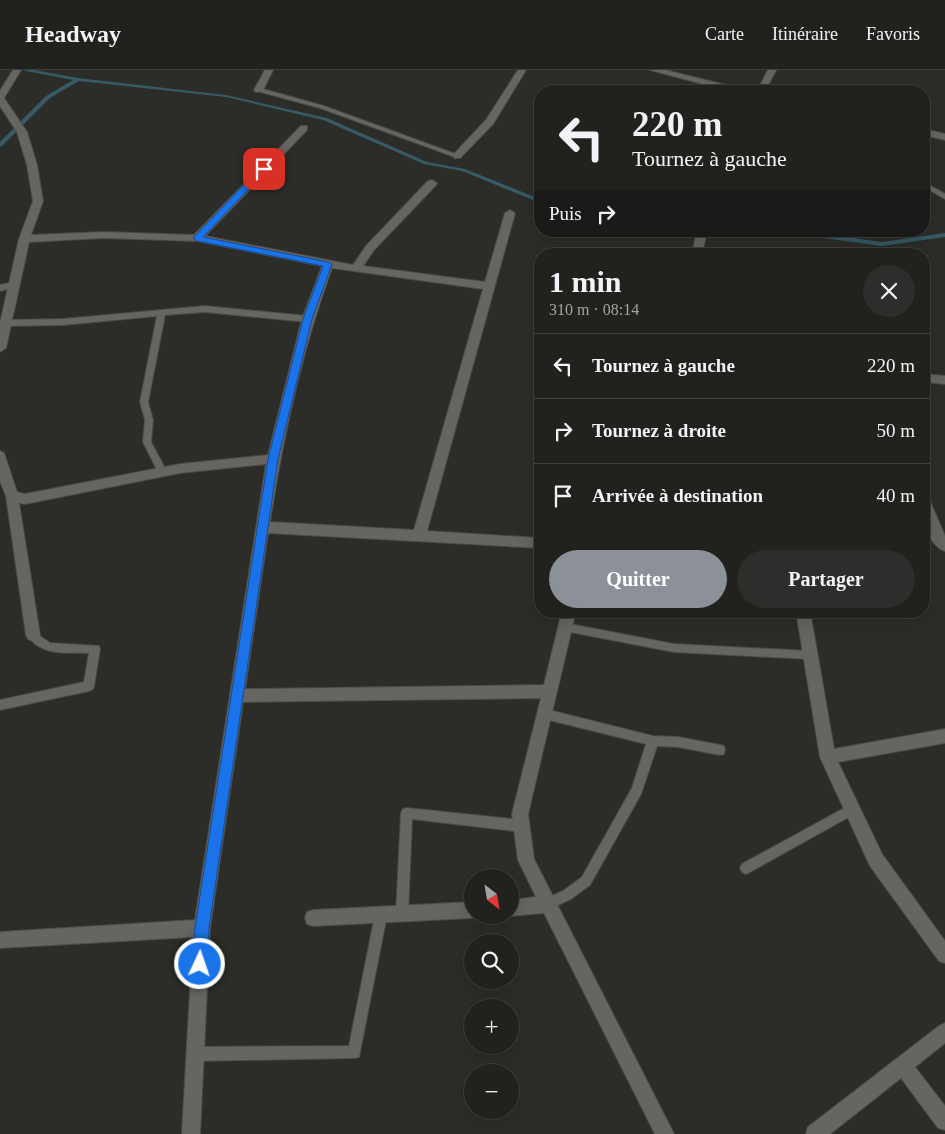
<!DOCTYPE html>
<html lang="fr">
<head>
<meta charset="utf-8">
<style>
	:root { --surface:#21211e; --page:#2d2e2b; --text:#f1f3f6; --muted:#a2a3a4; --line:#3e3e3c; --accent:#8c9099 }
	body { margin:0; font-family:Georgia,serif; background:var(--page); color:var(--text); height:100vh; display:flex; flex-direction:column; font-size:19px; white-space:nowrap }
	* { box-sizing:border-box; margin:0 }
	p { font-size:16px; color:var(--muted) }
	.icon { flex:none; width:28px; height:28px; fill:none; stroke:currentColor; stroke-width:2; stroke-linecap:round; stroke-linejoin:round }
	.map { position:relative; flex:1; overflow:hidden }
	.panel { position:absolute; left:534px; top:178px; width:396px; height:370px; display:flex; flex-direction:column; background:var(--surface); border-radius:20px; box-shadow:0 5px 20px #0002,0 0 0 1px var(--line) }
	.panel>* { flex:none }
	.guide { position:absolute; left:534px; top:15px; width:396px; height:152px; border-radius:20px; box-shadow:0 5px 20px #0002,0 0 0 1px var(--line); background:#21211e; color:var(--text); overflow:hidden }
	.needle { width:32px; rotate:149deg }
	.buttons { position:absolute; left:464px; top:799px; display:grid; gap:10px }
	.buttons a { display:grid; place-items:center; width:55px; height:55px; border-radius:50%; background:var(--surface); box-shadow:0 5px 20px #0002,0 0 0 1px var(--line); font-size:25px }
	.pin { position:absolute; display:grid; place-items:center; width:42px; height:42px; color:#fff; margin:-21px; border-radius:10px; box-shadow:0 2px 8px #0006 }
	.me { position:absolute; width:55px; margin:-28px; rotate:3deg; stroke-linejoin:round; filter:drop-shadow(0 0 4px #0008) }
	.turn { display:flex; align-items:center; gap:18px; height:105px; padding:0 15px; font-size:22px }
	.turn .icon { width:65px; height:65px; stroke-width:2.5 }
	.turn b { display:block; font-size:35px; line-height:42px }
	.then { display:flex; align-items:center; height:48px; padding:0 15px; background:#0003; gap:10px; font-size:19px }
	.round { display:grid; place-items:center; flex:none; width:52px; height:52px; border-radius:26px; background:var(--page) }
	.summary { display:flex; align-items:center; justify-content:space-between; height:85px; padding:0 15px }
	h1 { font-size:30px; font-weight:600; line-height:38px }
	.button { display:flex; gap:10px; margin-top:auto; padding:10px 15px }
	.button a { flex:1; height:58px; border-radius:30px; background:var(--accent); color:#fff; font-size:20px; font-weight:600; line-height:58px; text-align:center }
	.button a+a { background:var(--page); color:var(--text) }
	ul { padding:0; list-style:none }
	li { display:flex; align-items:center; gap:15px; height:65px; padding:0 15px; border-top:1px solid var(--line) }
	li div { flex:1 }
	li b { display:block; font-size:19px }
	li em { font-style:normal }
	header { display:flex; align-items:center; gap:30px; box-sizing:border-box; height:70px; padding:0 25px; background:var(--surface); border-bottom:1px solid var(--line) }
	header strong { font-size:24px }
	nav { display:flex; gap:28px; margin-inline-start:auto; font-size:18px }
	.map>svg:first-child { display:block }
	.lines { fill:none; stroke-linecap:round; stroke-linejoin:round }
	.stream { fill:#365a66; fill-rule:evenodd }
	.service-casing { stroke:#4b4a48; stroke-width:2 }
	.minor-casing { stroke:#4b4a48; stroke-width:2 }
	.service { fill:#666561; fill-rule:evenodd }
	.minor { fill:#666561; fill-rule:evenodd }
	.route { fill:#1a73e8; stroke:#114b97 }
</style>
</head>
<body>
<header>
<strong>Headway</strong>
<nav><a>Carte</a><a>Itinéraire</a><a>Favoris</a></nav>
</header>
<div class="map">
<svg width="945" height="1064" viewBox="0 0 945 1064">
	<rect width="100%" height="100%" fill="#2c2c28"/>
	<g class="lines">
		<!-- stream -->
		<g class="stream">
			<path d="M24 0H34L78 8 226 25 327 48 427 92 465 99 540 129V133L462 101 424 94 323 50 226 27 79 11 50 28 2 76 0 77V72L46 26 73 10 26 1Z"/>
			<path d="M783 161H801L882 172 945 163V167L882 176 786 163Z"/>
		</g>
		<defs>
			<g id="service">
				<path d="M259 18 324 36 461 86 455 87 320 38 257 21 256 20Z"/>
				<path d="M924 112 945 124V129L924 117Z"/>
				<path d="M14 212 18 215 17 217 0 221V215Z"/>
				<path d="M205 236 308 246 312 249 308 252 205 242 165 245 148 332 153 350 151 372 166 400 161 403 158 402 143 372 145 350 140 332 157 246 63 255 5 256 1 253 5 250 63 249Z"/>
				<path d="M937 461 942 465 940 468 924 471V463Z"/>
				<path d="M565 553 674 574 810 581 814 582 815 585 814 588 810 589 674 582 565 561 561 560 560 557 561 554Z"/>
				<path d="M33 561 50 573 99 576 100 579 94 616 93 619 89 621 0 640V630L84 612 89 583C68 582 40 587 28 565L29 562Z"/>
				<path d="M545 639 653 666 678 667 720 675 724 676 725 680 724 684 720 685 678 677 657 676 641 724 590 815 571 829 547 840 543 838 541 834 543 830 563 821 582 807 632 718 646 674 545 649 541 647 540 644 541 641Z"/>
				<path d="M852 734 856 735 858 739 856 743 750 802 746 804 742 802 740 798 742 794Z"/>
				<path d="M407 738 522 750 526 752 528 756 526 760 522 762 412 749 408 844 406 848 402 850 398 848 396 844 401 743 403 739Z"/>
				<path d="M381 839 385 841 387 845 359 987 354 988 195 991 190 989 188 984 190 979 195 977 349 976 375 845 377 841Z"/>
			</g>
			<g id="minor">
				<path d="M13 0H21L4 28 27 62 37 95 43 131 31 165 104 162 194 165 301 56H307V60L205 166 353 195 366 176 428 111 432 110 437 113 436 115 374 180 363 196 485 212 505 143 510 140 515 143 427 461 540 468V478L268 463 245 619 544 615 562 541H576L528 744 534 789 674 1064H655L544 843 510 846 507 845H510V830L536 827 518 790 512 744 541 628 243 632 210 858 200 1064H182L193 867 0 878V862L195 850 266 394 180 403 25 434 19 433 40 565 38 569 33 571 28 569 26 565 6 426 0 411V381L4 383 17 422 25 424 180 394 268 385 302 249 322 196 197 171 104 168 29 172 6 278 0 282V253L19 169 33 131 27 95 17 62 0 36V21ZM332 198 483 219 414 460 270 452C283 366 302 280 332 198Z"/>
				<path d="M265 0H273L262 22H256L254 20Z"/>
				<path d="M518 0H526L493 54 460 88H454V84L486 50Z"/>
				<path d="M650 0H665L742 19 744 21H729Z"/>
				<path d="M768 0H776L765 21H757Z"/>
				<path d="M924 59 945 64V70L924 65Z"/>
				<path d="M697 161H707L702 184H692Z"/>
				<path d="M924 304 945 306V314L924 312Z"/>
				<path d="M924 428 929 429 945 466V481C926 475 923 444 924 428Z"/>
				<path d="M796 541H810L834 679 945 659V673L838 692 882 784 945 871V893L939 891 870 796 820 687Z"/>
				<path d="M472 832V845H478L472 848 313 856 307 854 305 848 307 842 313 840Z"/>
				<path d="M945 953V973L915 997 945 1036V1060L938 1058 901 1008 830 1064H806L808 1057 939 956Z"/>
			</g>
		</defs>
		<!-- service casing -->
		<use href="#service" class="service-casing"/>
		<!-- minor casing -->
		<use href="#minor" class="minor-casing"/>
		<!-- service -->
		<use href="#service" class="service"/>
		<!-- minor -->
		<use href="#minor" class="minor"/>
	</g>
	<!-- route -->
	<path class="route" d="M261 97 268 99 203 167 328 192 332 194 312 249 278 389 209 858 207 894 205 899 200 901 195 899 193 894 195 858 268 389 303 249 323 196 197 171 193 168Z"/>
</svg>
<div class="buttons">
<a><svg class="needle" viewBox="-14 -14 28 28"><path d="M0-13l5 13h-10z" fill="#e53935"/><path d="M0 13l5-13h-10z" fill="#a2a3a4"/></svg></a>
<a><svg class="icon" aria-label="search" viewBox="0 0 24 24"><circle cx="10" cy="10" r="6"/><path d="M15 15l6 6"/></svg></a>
<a>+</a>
<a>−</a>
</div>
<div class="pin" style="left:264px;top:99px;background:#d93025"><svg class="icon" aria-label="arrive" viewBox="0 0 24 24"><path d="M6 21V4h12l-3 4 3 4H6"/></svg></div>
<svg class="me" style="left:200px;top:894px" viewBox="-20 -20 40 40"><circle r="17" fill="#1a73e8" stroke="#fff" stroke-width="3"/><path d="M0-11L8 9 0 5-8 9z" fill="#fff"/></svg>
<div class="guide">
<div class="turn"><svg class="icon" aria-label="left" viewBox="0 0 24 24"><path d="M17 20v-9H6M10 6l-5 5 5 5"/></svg><div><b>220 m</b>Tournez à gauche</div></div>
<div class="then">Puis<svg class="icon" aria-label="right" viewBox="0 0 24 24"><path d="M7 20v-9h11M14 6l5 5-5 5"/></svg></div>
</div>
<section class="panel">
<div class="summary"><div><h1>1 min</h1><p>310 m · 08:14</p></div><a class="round"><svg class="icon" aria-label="close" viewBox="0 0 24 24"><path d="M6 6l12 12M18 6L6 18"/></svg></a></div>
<ul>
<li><svg class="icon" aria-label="left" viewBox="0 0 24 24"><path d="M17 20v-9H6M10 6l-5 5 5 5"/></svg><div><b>Tournez à gauche</b></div><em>220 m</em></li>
<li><svg class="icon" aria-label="right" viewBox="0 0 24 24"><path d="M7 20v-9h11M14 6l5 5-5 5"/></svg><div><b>Tournez à droite</b></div><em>50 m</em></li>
<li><svg class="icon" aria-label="arrive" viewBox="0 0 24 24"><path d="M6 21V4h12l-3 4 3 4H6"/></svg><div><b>Arrivée à destination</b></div><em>40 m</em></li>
</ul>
<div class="button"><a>Quitter</a><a>Partager</a></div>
</section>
</div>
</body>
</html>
